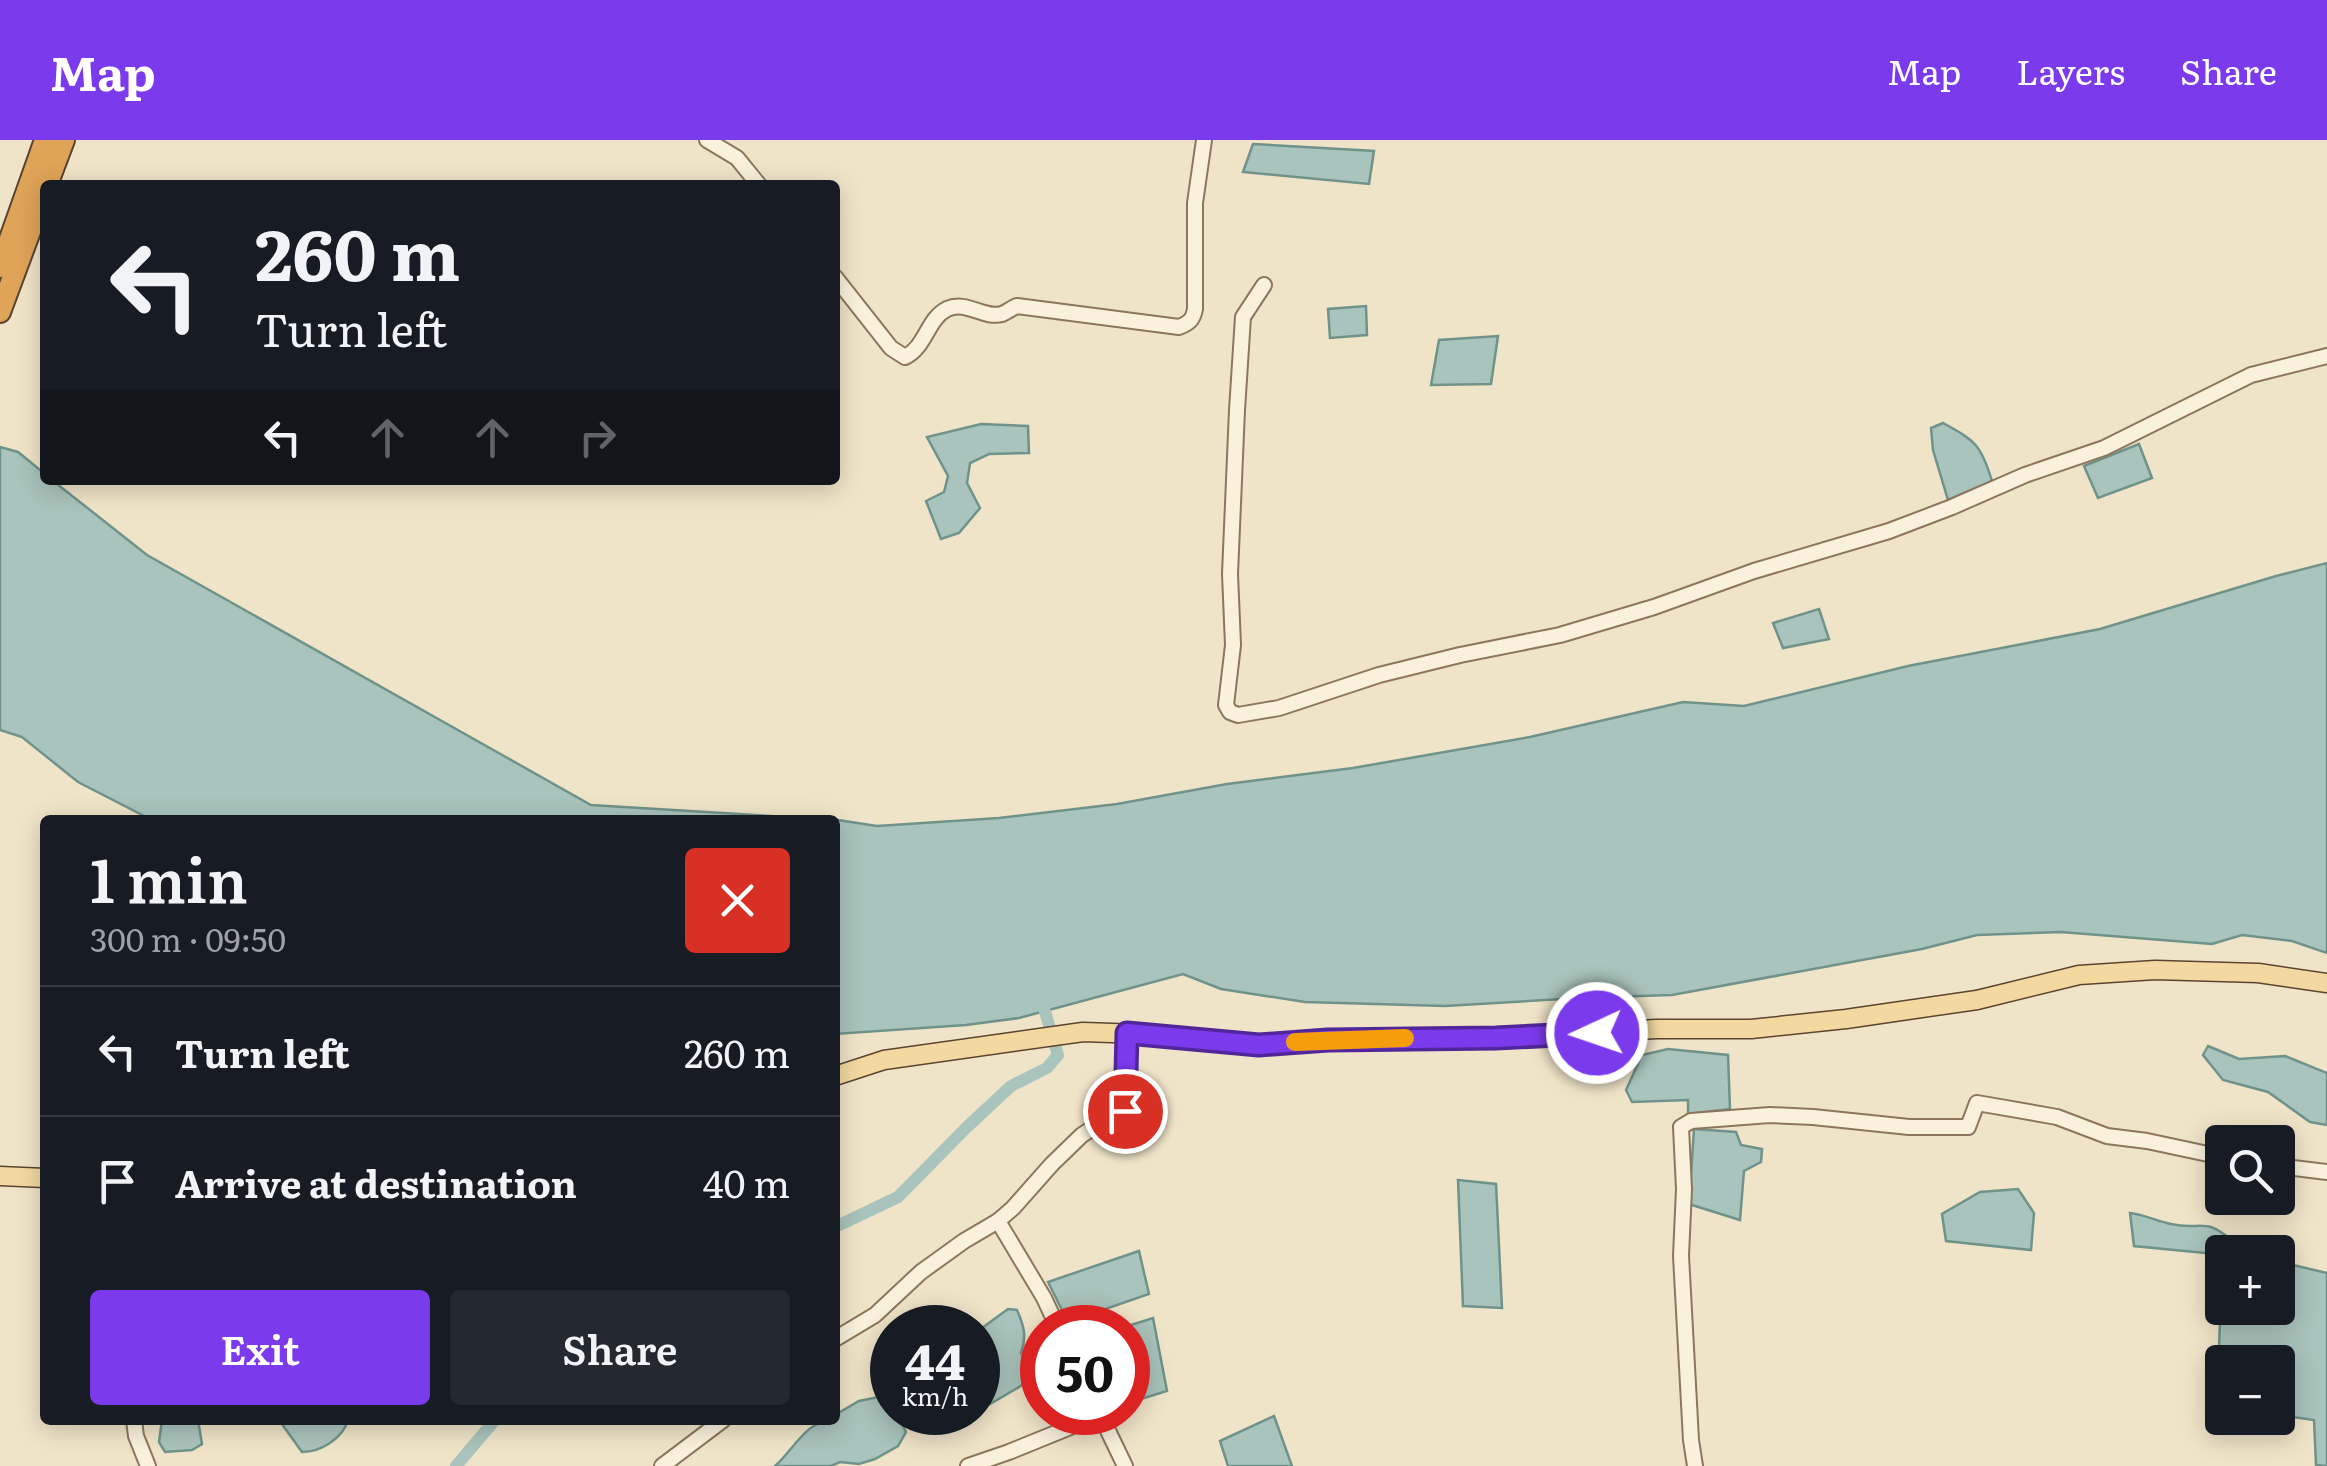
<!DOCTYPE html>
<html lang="en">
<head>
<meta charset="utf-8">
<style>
	:root { --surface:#171b24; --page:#242831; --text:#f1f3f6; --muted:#9ea1a6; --line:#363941; --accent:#7c3aed }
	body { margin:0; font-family:Literata,serif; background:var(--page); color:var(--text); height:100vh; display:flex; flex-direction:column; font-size:38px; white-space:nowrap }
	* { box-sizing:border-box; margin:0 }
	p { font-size:32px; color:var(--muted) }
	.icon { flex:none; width:55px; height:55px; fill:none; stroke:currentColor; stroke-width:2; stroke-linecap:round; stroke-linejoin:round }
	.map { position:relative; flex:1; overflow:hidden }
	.details { position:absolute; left:40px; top:675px; width:800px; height:610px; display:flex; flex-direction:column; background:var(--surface); border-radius:10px; box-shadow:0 5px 25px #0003 }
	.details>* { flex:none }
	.top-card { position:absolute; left:40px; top:40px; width:800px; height:305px; border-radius:10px; box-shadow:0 5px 25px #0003; background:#171b24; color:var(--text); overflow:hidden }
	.tools { position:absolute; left:2205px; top:985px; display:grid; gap:20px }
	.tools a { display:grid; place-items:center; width:90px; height:90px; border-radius:10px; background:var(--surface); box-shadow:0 5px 25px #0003; font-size:50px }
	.speed { position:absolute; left:870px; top:1165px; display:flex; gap:20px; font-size:50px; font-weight:700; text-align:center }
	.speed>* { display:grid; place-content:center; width:130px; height:130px; border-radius:50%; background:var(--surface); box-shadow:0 5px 25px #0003; line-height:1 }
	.speed small { font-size:25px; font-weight:400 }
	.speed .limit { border:15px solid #d22; background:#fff; color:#111 }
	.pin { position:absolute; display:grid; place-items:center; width:85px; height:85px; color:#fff; margin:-42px; border:5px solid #fff; border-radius:50%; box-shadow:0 2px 10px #0007 }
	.me { position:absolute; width:110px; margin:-55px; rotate:267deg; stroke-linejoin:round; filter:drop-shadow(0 0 8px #0008) }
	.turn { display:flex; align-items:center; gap:35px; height:210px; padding:0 50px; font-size:45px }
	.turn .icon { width:130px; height:130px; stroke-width:2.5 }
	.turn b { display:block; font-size:70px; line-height:85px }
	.lanes { display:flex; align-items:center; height:95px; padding:0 50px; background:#0003; justify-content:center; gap:50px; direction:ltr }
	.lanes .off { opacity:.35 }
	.round { display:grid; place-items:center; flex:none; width:105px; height:105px; border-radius:10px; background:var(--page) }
	.summary { display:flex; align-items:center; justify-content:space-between; height:170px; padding:0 50px }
	h1 { font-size:60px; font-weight:600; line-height:75px }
	.button { display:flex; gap:20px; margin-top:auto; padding:20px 50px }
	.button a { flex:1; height:115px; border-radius:10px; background:var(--accent); color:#fff; font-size:40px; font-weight:600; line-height:115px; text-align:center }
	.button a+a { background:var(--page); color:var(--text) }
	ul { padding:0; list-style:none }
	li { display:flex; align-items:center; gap:30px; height:130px; padding:0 50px; border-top:2px solid var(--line) }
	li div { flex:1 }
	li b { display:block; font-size:38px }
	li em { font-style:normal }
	header { display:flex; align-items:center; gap:60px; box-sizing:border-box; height:140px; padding:0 50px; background:var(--accent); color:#fff }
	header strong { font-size:48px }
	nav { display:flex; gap:55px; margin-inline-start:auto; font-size:35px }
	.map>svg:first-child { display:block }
	.water { fill:#a9c4bc; stroke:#6f938a; stroke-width:2.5 }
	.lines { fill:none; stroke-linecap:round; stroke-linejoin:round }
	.canal { stroke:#a9c4bc; stroke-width:12 }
	.minor-casing { stroke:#8d765c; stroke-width:18 }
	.major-casing { stroke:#5b4430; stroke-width:21 }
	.highway-casing { stroke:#5b4430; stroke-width:24 }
	.minor { stroke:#faf1dc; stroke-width:14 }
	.major { stroke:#f3d9a0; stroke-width:18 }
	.highway { stroke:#e0a458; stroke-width:20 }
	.route-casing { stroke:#51269a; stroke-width:25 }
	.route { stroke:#7c3aed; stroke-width:18 }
	.slow { stroke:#f59e0b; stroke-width:18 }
</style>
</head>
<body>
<header>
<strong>Map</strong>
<nav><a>Map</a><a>Layers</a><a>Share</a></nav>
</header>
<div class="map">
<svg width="2327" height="1326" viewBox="0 0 2327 1326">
	<rect width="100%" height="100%" fill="#f0e4c8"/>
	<!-- water -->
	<g class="water">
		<path d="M1253 4 1374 11 1369 44 1243 32Z"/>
		<path d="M1366 166 1367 195 1330 198 1328 169Z"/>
		<path d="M1498 196 1491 244 1431 245 1439 200Z"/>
		<path d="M1943 283C1976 301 1981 305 1992 341L1948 360 1933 310 1931 288Z"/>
		<path d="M981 284 1028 286 1029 313 989 314 970 323 967 343 980 368 959 393 941 399 926 361 944 352 948 336 927 297Z"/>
		<path d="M2139 304 2152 338 2098 358 2084 326Z"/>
		<path d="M0 307 18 312 45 334V340H52L147 415 591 665 838 680 877 686 999 678 1117 664 1227 644 1353 628 1530 597 1683 562 1744 566 1908 526 2100 489 2276 436 2327 423V813L2292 801 2242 795 2212 804 2061 792 1977 795 1922 809 1672 855 1579 858 1445 866 1305 862 1221 849 1183 834 1019 878 966 885 835 894V680H152L78 642 22 597 0 590Z"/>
		<path d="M1819 469 1829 499 1783 508 1773 483Z"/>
		<path d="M2208 906 2239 919 2285 916 2327 933V985L2310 982 2268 952 2223 940 2203 915Z"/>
		<path d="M1668 909 1728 915 1730 969 1688 974V960L1632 962 1626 950 1642 915Z"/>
		<path d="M1694 989 1736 992 1741 1005 1762 1009 1761 1022 1744 1031 1740 1080 1689 1064Z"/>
		<path d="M1458 1040 1496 1044 1502 1168 1463 1166Z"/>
		<path d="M2018 1049 2034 1073 2031 1110 1946 1101 1942 1074 1980 1052Z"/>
		<path d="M2130 1073C2145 1075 2157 1081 2171 1084 2201 1091 2205 1076 2232 1101L2215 1114 2134 1106Z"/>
		<path d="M1139 1111 1149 1154 1068 1182 1048 1142Z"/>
		<path d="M2293 1125 2327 1133V1326L2316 1325 2314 1280 2278 1275V1222H2222V1268L2217 1267 2220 1180 2292 1172Z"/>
		<path d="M1008 1169 1017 1170C1024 1186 1027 1196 1021 1213L1032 1230 1031 1240 990 1264H978V1191Z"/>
		<path d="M1153 1178 1167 1251 1128 1263V1188L1124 1187Z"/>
		<path d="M883 1256 892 1264V1272L896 1273 906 1292 898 1306 875 1319 859 1324 840 1322 831 1326H775C795 1309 805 1280 835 1280V1275L859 1261Z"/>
		<path d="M1274 1276 1292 1326H1228L1220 1301Z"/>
		<path d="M162 1280H198L202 1304 192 1310 165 1312 159 1302Z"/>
		<path d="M279 1280H348C343 1298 321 1312 302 1312Z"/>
	</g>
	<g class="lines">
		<!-- canal -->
		<g class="canal">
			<path d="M835 1087 898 1057 966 988 1011 946 1047 928 1058 915 1040 855"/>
			<path d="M456 1326 495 1280"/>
		</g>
		<defs>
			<g id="minor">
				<path d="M707 0 737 18 759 45"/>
				<path d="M835 137 891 208 905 217C926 207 927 179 947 169 967 160 983 179 1002 174 1005 173 1014 167 1017 166L1179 187C1189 183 1193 180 1195 169V63L1204 0"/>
				<path d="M1264 145 1243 177 1237 270 1230 434 1233 505 1226 565 1230 572 1238 575 1279 568 1379 535 1460 515 1560 495 1654 467 1754 431 1889 391 1952 367 2025 335 2104 308 2251 235 2327 216"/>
				<path d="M2278 1026 2327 1032"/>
				<path d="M998 1081 1044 1158 1058 1188"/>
				<path d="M835 1199 875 1175 921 1132 964 1101 998 1081 1013 1068 1052 1024 1082 995 1110 977 1125 971 1127 893"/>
				<path d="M1099 1272 1125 1326"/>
				<path d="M134 1280 136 1296 148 1326"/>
				<path d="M662 1326 723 1280"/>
				<path d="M968 1326 1009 1312 1100 1275"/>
				<path d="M1695 1326 1691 1300 1681 1116 1684 1049 1681 987 1691 981 1770 975 1813 977 1909 987H1968L1977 963 2057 977 2107 996 2147 1001 2222 1017"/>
			</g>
			<g id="major">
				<path d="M835 936 884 920 1083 892 1141 894 1259 905 1328 899 1497 898 1656 889H1751L1846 879 1977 860 2079 835 2155 830 2258 833 2327 843"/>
				<path d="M0 1036 45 1038"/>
			</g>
			<g id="highway">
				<path d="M47 45 64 0"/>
				<path d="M0 127 45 0"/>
				<path d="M0 172 45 51"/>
			</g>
		</defs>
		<!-- minor casing -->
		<use href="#minor" class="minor-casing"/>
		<!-- major casing -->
		<use href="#major" class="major-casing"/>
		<!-- highway casing -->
		<use href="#highway" class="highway-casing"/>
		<!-- minor -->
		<use href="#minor" class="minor"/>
		<!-- major -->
		<use href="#major" class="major"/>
		<!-- highway -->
		<use href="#highway" class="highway"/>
	</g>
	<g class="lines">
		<defs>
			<path id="route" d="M1125 971 1127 893 1259 905 1328 900 1496 898 1597 893"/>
		</defs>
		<!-- route casing -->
		<use href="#route" class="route-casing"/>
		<!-- route -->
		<use href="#route" class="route"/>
		<!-- slow -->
		<path class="slow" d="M1295 902 1405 898"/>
	</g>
</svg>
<div class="tools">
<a><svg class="icon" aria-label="search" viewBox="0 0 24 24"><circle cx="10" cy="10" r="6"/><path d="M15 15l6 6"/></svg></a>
<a>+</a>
<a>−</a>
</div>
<div class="speed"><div>44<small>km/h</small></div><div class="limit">50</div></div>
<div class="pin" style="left:1125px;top:971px;background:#d93025"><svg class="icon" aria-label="arrive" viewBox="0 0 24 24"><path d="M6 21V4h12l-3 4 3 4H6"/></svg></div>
<svg class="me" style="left:1597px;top:893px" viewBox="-20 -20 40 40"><circle r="17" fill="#7c3aed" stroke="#fff" stroke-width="3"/><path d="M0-11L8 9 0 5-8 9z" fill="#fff"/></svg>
<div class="top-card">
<div class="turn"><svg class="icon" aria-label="left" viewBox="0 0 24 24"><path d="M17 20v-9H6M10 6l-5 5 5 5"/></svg><div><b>260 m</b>Turn left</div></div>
<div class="lanes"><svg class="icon" aria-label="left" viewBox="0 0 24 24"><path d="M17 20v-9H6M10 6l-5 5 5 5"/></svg><svg class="icon off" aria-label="ahead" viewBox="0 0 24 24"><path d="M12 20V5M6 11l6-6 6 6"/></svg><svg class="icon off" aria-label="ahead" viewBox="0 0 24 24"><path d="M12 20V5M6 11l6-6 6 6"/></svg><svg class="icon off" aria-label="right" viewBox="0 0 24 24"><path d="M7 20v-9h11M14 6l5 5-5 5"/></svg></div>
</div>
<section class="details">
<div class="summary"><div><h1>1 min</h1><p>300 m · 09:50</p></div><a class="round" style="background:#d93025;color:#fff"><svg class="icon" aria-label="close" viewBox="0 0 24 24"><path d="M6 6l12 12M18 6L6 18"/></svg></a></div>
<ul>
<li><svg class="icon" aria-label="left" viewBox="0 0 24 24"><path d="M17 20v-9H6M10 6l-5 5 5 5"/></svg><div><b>Turn left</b></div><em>260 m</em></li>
<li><svg class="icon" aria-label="arrive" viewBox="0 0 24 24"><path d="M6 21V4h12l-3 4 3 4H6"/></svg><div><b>Arrive at destination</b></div><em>40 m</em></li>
</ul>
<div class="button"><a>Exit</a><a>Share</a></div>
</section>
</div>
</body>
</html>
